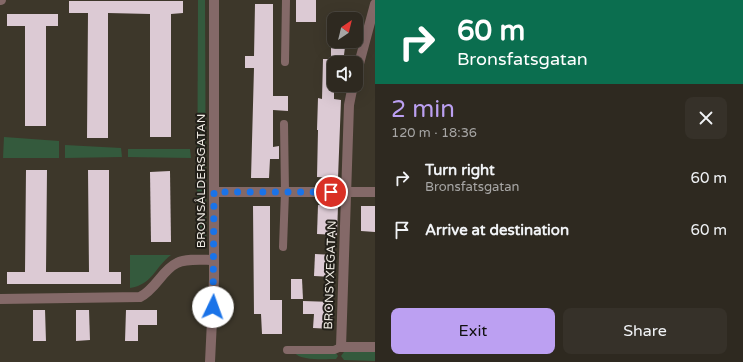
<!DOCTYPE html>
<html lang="en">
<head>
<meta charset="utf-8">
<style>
	:root { --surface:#2e2920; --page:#363129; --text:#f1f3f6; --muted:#a7a6a5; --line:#49453e; --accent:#bca0f2 }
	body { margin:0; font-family:"Varela Round",sans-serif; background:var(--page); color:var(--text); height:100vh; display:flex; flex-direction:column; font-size:15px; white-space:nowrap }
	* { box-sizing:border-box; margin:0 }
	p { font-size:13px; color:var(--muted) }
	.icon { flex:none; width:22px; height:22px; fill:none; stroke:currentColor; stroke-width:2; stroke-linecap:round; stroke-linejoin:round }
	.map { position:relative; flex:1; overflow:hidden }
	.sheet { display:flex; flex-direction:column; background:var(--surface); width:368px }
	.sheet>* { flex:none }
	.top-card { background:#0b6e4f; color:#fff; overflow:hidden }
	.needle { width:26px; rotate:35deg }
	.controls { position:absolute; left:327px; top:12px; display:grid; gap:8px }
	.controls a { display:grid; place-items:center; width:36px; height:36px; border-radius:8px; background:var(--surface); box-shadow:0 4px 16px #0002,0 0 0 1px var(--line); font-size:20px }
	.pin { position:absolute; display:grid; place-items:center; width:34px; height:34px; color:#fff; margin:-17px; border:2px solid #fff; border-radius:50%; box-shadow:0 1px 4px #0007 }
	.me { position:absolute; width:44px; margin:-22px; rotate:3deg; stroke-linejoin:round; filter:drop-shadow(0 0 3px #0008) }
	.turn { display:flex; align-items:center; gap:14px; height:84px; padding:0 16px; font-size:18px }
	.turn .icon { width:52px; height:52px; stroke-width:2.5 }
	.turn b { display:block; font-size:28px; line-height:34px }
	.round { display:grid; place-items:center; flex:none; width:42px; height:42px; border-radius:8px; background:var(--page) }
	.headline { display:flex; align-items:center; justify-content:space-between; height:68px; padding:0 16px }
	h1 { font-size:24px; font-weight:600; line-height:30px; color:var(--accent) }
	.cta { display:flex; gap:8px; margin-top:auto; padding:8px 16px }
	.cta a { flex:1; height:46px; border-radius:8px; background:var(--accent); color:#111; font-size:16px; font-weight:600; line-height:46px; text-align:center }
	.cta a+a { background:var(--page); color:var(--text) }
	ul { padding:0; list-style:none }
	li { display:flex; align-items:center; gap:12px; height:52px; padding:0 16px }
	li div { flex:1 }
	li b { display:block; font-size:15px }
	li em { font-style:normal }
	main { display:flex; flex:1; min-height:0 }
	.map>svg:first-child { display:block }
	.green { fill:#345a3d }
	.building { fill:#dccad4 }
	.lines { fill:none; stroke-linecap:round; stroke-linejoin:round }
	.lane { stroke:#846968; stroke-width:8 }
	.street { stroke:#846968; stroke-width:10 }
	.route { stroke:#1a73e8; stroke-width:7; stroke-dasharray:0 12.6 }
	.labels { text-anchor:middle; stroke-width:4; stroke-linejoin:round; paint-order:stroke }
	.street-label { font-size:12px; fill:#f0ece4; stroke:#221f19 }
</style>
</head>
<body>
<main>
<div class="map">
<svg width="375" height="362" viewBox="0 0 375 362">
	<rect width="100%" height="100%" fill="#3d372a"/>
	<!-- green -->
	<g class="green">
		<path d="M198 0H205L206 237 197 236Z"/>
		<path d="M4 137 59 141V158H3Z"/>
		<path d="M65 145 121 148 122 157 65 158Z"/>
		<path d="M128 149H190L191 158 128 157Z"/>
		<path d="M130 255H171C155 267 152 285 130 288Z"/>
		<path d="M344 352H375V361L344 360 341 356Z"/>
		<path d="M295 353H336L338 356 336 359C327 359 300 361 295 353Z"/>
	</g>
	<!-- building -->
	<g class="building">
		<rect x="296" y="0" width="20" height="22"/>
		<path d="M69 1H183V13L171 14V137H150V14L108 13V138H87L88 13H69Z"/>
		<path d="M255 4H273V96H288V111L273 110V147L279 146V159H270L269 178H251L254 68H245V56H254Z"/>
		<path d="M7 14H58V26H46V126H25V26H7Z"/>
		<path d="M331 47H345L343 63H334V99L341 100 338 178 317 177 318 130H317L318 98 322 99 323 59H331Z"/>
		<path d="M26 170H47L46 272H89L88 170H109V272H121V284H7V272H25Z"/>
		<path d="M170 171 171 242H151L150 172Z"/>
		<path d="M318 205 338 206 337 235 317 234Z"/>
		<path d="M253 206H270V300H282V334H262L261 314H254Z"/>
		<path d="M361 206H375V232L361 231Z"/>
		<path d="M315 254 334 255 333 277 314 276Z"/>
		<path d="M291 279H302L303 299H291Z"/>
		<path d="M303 301 333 302 332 329 313 328 314 314H303Z"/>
		<path d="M33 310H45L46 341H33Z"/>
		<path d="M76 310H89L90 340 76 341Z"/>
		<path d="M126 310H157V325H138V341H125Z"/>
	</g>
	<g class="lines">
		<!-- lane -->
		<g class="lane">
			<path d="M285 62 286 0"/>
			<path d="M283 247 285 192 284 124"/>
			<path d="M287 350H334L341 347"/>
		</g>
		<!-- street -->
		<g class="street">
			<path d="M0 0H1"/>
			<path d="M356 75 375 4"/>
			<path d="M353 85 349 105 341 347H375"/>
			<path d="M214 192H375"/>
			<path d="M0 299 140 297C156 289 162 270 177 263 187 258 203 260 214 260"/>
			<path d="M210 362 214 279V0"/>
		</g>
	</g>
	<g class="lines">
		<!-- route -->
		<path class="route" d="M213 307 214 192H331"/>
	</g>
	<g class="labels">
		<!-- street labels -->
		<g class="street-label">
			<text transform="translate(201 181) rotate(-90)" y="4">BRONSÅLDERSGATAN</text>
			<text transform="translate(330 275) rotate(-88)" y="4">BRONSYXEGATAN</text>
		</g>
	</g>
</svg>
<div class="controls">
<a><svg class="needle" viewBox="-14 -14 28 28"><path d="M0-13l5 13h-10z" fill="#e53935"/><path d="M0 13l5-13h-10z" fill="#a7a6a5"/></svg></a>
<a><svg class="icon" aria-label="sound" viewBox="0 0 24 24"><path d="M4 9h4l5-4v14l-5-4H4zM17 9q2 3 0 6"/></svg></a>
</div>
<div class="pin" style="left:331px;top:192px;background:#d93025"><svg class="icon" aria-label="arrive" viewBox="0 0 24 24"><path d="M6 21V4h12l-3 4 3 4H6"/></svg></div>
<svg class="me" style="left:213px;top:307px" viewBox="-20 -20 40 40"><circle r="19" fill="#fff"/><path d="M0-13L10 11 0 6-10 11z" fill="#1a73e8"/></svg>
</div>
<section class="sheet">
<div class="top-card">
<div class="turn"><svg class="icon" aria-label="right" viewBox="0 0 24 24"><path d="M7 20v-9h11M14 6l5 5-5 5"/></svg><div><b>60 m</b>Bronsfatsgatan</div></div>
</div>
<div class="headline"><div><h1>2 min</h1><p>120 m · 18:36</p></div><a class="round"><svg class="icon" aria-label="close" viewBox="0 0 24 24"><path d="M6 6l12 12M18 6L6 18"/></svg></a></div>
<ul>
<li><svg class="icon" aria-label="right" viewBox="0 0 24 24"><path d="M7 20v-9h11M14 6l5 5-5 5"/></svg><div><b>Turn right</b><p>Bronsfatsgatan</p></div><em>60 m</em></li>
<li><svg class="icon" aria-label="arrive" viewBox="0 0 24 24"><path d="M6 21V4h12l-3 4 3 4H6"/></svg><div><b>Arrive at destination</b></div><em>60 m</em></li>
</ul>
<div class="cta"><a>Exit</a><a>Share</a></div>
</section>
</main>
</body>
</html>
